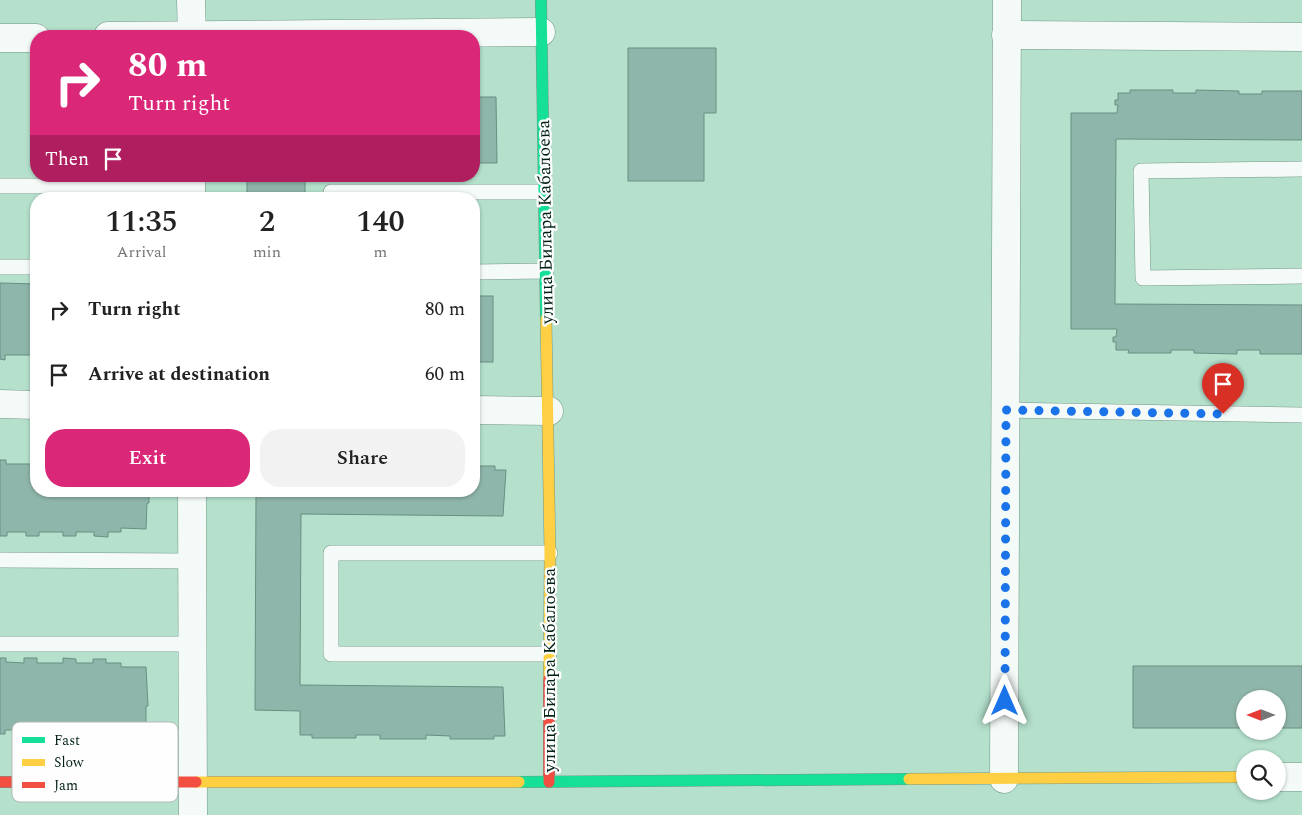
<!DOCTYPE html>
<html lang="en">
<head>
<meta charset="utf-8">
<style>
	:root { --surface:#fff; --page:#f2f2f2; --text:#222; --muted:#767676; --accent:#db2777 }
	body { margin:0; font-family:Spectral,serif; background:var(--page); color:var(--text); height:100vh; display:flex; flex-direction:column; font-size:19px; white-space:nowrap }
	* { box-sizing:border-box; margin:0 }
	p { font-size:16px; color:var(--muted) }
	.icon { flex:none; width:28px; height:28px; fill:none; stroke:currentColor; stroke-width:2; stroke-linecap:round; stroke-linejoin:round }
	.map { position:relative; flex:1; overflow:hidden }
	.drawer { position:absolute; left:30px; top:192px; width:450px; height:305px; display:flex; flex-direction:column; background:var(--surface); border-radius:20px; box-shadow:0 1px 4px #0004 }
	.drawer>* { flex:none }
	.guide { position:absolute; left:30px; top:30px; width:450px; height:152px; border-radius:20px; box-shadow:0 1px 4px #0004; background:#db2777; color:#fff; overflow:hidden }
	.needle { width:32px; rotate:270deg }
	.fabs { position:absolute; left:1236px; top:690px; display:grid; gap:10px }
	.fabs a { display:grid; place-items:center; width:50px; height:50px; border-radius:50%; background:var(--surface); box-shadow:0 1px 4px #0004; font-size:25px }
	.pin { position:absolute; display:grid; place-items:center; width:42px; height:42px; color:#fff; margin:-51px -21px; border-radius:50% 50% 50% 0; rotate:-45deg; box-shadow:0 0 5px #0007 }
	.pin .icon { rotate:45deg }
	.me { position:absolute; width:55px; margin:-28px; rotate:0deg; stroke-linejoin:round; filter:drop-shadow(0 0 4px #0008) }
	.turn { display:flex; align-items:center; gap:18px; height:105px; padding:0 15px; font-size:22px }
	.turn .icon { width:65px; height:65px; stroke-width:2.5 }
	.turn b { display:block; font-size:35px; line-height:42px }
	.then { display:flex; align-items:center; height:48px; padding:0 15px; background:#0003; gap:10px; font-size:19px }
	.eta { display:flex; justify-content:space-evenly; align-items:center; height:85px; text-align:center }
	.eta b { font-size:30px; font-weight:600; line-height:35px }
	.primary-button { display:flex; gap:10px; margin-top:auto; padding:10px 15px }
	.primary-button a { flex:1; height:58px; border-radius:20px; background:var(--accent); color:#fff; font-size:20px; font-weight:600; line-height:58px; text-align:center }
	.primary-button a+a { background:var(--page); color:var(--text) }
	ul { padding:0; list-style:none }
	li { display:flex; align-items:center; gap:15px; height:65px; padding:0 15px }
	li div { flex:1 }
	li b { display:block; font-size:19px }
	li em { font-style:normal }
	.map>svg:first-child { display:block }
	.building { fill:#8fb6aa; stroke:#6a8e83 }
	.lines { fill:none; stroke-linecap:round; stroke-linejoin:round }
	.lane-casing { stroke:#749788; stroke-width:16 }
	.street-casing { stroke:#749788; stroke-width:29 }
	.fast-casing { stroke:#749788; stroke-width:12 }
	.slow-casing { stroke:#749788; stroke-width:12 }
	.jam-casing { stroke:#749788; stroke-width:12 }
	.lane { stroke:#f4faf7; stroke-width:15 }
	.street { stroke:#f4faf7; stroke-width:28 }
	.fast { stroke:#16e098; stroke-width:11 }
	.slow { stroke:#ffcf43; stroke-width:11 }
	.jam { stroke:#f24e42; stroke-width:11 }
	.route { stroke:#1a73e8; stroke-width:9; stroke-dasharray:0 16.2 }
	.labels { text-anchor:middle; stroke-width:4.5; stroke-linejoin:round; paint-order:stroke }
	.street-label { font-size:18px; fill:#002013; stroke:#fefefe }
	.key { fill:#fefefe; stroke:#b2bbb8; stroke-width:1 }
	.key-label { font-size:14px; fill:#002013 }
</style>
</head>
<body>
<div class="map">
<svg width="1302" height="815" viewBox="0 0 1302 815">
	<rect width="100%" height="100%" fill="#b4e0cc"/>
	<!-- building -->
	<g class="building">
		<path d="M628 48H716V113H704V181H628Z"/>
		<path d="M1130 90H1173V93H1196V90L1239 91V94H1262V91H1302V140L1116 139 1115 304 1302 305V354H1260V350H1237V354L1194 353V350H1171V353H1128L1129 350H1116V342H1113V337H1116L1117 329H1071V113H1117L1118 105H1115V100H1118V93H1130Z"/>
		<path d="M474 97H496L497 163H474Z"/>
		<rect x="247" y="176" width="58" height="23"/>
		<path d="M0 283 36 284V355H5V360L0 359Z"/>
		<rect x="474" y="296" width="19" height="66"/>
		<path d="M0 460H6V464H36V491H149V503H147L146 529 121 528V532H108V537L94 536V532H76V536H63V532H39V536H26V532H7V536H0Z"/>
		<path d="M474 466H495V470H506L503 516 301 514 300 685 503 687 505 736H494V739H450V736L426 735V739H380V735H356V738H312V735H300V711L255 710 256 491H474Z"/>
		<path d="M0 658H6V662L24 663V658H37V663H63V658L76 659V663H93V659H106V663H121V667H146L148 706H146V727H134V731H107V735H94V730H5V734H0Z"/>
		<path d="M1133 666H1302V728H1278V699H1245V728H1133Z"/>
	</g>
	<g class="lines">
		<defs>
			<g id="lane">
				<path d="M1302 169 1141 171 1143 278 1302 276"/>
				<path d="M0 186H191"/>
				<path d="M331 199V192H544"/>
				<path d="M0 267H36"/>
				<path d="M474 272 546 271"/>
				<path d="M1006 410 1302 415"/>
				<path d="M0 560 193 561"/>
				<path d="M0 644H193"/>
				<path d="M549 654H331V553H550"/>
			</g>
			<g id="street">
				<path d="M191 0 192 36"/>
				<path d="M1006 35 1302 37"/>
				<path d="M108 36 541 32"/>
				<path d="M0 38H36"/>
				<path d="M191 199V176"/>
				<path d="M0 404 36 405"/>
				<path d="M474 410 549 411"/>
				<path d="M192 491 193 815"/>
				<path d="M1278 777H1302"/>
				<path d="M1004 779 1007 0"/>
			</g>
			<g id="fast">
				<path d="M541 0 546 319"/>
				<path d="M519 782 909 779"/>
			</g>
			<g id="slow">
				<path d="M546 319 550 553 549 679"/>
				<path d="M909 779 1245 777"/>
				<path d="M196 782H519"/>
			</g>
			<g id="jam">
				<path d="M0 782H196"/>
				<path d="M549 782V679"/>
			</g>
		</defs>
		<!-- lane casing -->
		<use href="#lane" class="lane-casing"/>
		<!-- street casing -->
		<use href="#street" class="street-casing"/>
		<!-- fast casing -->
		<use href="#fast" class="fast-casing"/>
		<!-- slow casing -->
		<use href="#slow" class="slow-casing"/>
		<!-- jam casing -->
		<use href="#jam" class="jam-casing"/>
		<!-- lane -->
		<use href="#lane" class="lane"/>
		<!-- street -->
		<use href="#street" class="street"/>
		<!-- fast -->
		<use href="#fast" class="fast"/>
		<!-- slow -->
		<use href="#slow" class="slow"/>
		<!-- jam -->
		<use href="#jam" class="jam"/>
	</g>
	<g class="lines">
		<!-- route -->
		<path class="route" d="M1005 701 1006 410 1223 414"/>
	</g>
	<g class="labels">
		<!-- street labels -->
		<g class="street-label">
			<text transform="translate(545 222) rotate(-91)" y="6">улица Билара Кабалоева</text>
			<text transform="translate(549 670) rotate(-90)" y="6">улица Билара Кабалоева</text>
		</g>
	</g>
	<!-- legend -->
	<rect x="12" y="722" width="166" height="80" rx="8" class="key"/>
	<rect x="22" y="737" width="23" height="6" fill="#16e098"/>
	<rect x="22" y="759" width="23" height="7" fill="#ffcf43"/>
	<rect x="22" y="782" width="23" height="6" fill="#f24e42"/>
	<g class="key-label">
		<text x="54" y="745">Fast</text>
		<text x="54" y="767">Slow</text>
		<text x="54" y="790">Jam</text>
	</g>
</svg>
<div class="fabs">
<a><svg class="needle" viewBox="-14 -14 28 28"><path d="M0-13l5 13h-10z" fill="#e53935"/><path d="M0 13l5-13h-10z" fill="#767676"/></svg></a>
<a><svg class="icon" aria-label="search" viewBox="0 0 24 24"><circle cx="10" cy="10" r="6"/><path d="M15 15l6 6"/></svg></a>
</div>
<div class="pin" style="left:1223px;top:414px;background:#d93025"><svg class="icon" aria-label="arrive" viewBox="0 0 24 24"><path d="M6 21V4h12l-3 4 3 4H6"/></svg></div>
<svg class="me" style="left:1005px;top:701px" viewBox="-20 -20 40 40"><path d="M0-17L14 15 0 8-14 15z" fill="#1a73e8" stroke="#fff" stroke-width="4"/></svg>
<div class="guide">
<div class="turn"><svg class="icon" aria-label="right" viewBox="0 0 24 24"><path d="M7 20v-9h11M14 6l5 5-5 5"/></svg><div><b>80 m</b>Turn right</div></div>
<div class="then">Then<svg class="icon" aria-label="arrive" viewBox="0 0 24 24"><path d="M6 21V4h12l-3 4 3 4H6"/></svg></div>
</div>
<section class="drawer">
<div class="eta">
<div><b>11:35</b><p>Arrival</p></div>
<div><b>2</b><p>min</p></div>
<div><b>140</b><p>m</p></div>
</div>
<ul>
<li><svg class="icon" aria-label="right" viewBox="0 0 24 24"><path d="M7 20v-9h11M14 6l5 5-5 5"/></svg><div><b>Turn right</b></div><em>80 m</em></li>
<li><svg class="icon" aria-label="arrive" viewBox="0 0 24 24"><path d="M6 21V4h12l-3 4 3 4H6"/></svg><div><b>Arrive at destination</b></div><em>60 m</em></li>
</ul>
<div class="primary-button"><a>Exit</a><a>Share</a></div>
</section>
</div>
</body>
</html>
